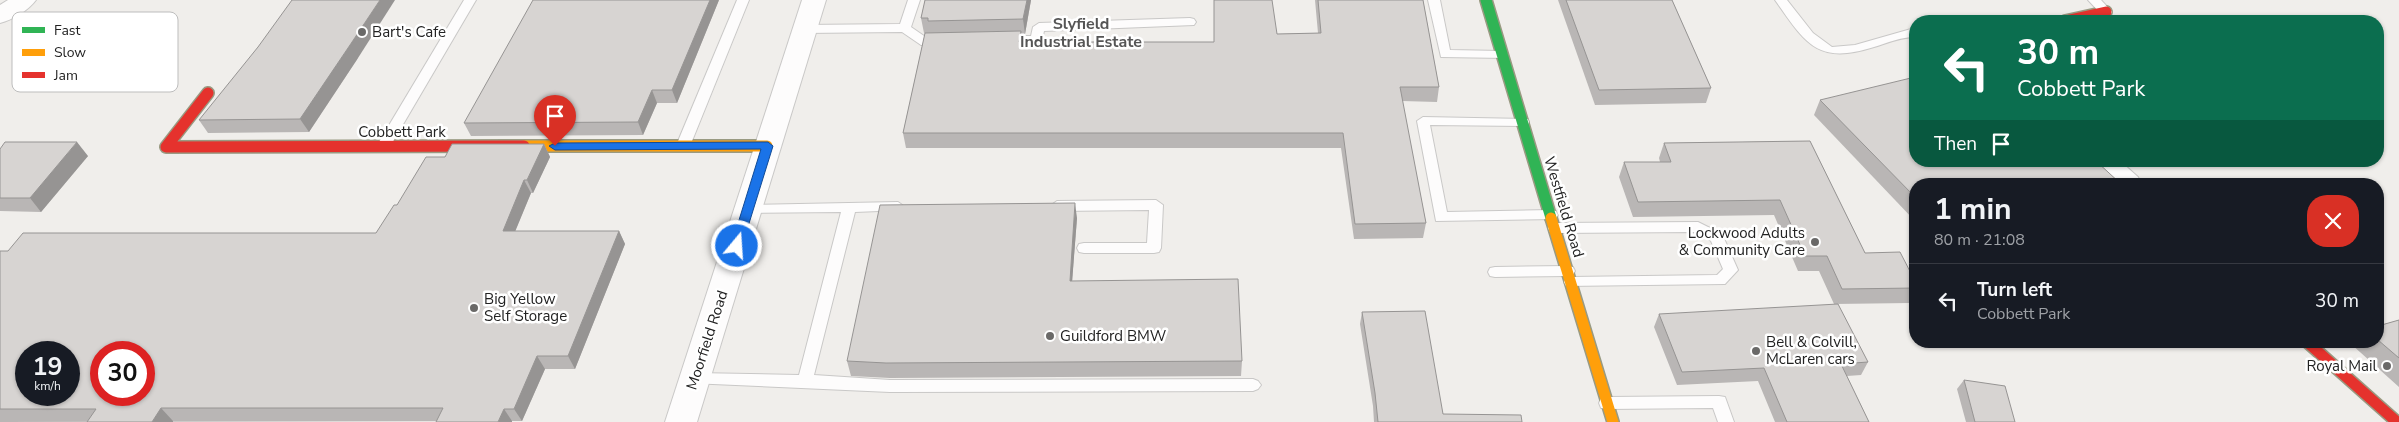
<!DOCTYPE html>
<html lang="en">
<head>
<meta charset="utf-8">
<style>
	:root { --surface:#171b24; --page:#242831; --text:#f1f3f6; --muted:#9ea1a6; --line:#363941 }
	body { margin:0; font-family:"Nunito Sans",sans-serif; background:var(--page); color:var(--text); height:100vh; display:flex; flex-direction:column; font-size:19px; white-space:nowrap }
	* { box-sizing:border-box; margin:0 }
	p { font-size:16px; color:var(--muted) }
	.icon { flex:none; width:28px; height:28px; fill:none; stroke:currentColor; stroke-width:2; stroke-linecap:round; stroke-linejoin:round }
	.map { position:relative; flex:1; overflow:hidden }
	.sheet { position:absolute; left:1909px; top:178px; width:475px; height:170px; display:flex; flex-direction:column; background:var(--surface); border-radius:20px; box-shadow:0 1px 4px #0004 }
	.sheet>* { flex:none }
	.banner { position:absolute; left:1909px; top:15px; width:475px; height:152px; border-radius:20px; box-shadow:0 1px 4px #0004; background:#0b6e4f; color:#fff; overflow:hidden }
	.speed { position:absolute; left:15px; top:341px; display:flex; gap:10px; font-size:25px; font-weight:700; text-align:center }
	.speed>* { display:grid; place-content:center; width:65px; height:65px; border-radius:50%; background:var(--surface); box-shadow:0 1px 4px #0004; line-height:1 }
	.speed small { font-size:12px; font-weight:400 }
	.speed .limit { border:8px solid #d22; background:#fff; color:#111 }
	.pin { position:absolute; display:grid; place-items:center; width:42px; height:42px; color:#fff; margin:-51px -21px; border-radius:50% 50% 50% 0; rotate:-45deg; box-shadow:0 0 5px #0007 }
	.pin .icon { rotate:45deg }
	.me { position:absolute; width:55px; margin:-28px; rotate:18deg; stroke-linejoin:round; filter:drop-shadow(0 0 4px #0008) }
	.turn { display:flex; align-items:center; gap:18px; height:105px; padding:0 25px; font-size:22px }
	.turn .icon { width:65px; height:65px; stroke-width:2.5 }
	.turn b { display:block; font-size:35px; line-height:42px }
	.then { display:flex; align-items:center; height:48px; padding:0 25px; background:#0003; gap:10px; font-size:19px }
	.round { display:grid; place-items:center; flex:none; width:52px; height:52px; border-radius:20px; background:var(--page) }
	.head { display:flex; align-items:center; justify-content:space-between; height:85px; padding:0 25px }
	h1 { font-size:30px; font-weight:700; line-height:38px }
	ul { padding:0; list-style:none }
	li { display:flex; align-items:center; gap:15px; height:75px; padding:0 25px; border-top:1px solid var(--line) }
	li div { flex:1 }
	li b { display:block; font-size:19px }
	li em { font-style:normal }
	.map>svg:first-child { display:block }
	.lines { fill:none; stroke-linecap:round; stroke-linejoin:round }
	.lane-casing { stroke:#c9c8c7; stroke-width:2 }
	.street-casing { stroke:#c9c8c7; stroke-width:2 }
	.fast-casing { stroke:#999a82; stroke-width:14 }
	.slow-casing { stroke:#999a82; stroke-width:14 }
	.jam-casing { stroke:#999a82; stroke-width:14 }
	.lane { fill:#fdfcfc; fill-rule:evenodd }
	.street { fill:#fdfcfc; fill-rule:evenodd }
	.fast { stroke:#30b455; stroke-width:11 }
	.slow { stroke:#ff9f0a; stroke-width:11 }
	.jam { stroke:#e5322d; stroke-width:11 }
	.wall { fill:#b9b6b5 }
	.shaded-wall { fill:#969493 }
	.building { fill:#d7d4d2; stroke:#969493; fill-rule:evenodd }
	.route { fill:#1a73e8; stroke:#114b97 }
	.poi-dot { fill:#6a6968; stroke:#fff; stroke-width:2 }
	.labels { text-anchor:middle; stroke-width:5; stroke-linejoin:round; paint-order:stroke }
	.poi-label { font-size:15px; fill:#222; stroke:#fff; text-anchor:start }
	.street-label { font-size:15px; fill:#222; stroke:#fff }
	.neighbourhood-label { font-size:16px; font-weight:bold; fill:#555; stroke:#fff }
	.key { fill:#fff; stroke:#bdbdbd; stroke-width:1 }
	.key-label { font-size:14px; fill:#222 }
</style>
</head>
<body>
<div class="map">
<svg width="2399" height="422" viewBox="0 0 2399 422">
	<rect width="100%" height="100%" fill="#f0eeeb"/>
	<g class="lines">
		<defs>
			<g id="lane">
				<path d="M464 0H476L388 150H378L376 147Z"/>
				<path d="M737 0H749L690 146 683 150 678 149 676 146Z"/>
				<path d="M908 0H920L911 27 927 38H946L948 41 946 44 921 45 902 32 804 33 798 29 804 25 900 24Z"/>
				<path d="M1428 0H1440L1450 50 1502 51 1506 52 1508 55 1506 58 1441 57Z"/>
				<path d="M1775 0H1787L1813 33 1832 47 1855 45 1911 29H1915V37C1901 37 1887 43 1874 47 1817 65 1806 44 1775 0Z"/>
				<path d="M2088 0H2101L2112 12 2110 15H2102Z"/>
				<path d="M1190 18 1194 19 1196 22 1194 25 1044 31 1042 40C1035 47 1004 47 997 40L1003 36H1031L1033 27 1039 23Z"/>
				<path d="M1423 117 1528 119 1529 122 1528 125 1523 126 1430 125 1447 212 1551 210 1556 211 1558 215 1556 219 1436 221 1417 121Z"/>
				<path d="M1156 200 1163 205 1161 248 1159 252 1154 253H1084L1079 252 1077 248 1079 244 1084 243H1147L1149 210 1057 211 1050 206 1057 201Z"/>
				<path d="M898 202 905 207 903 210 855 212 814 375 890 380 1253 379 1258 381 1261 385 1258 389 1253 391 890 392 690 383 687 379 690 375 695 373 799 375 841 212 749 213 744 211 742 208 744 205Z"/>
				<path d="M1698 222 1722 234 1738 270 1725 284 1566 286 1564 282 1566 278 1571 277 1717 275 1723 269 1711 241 1696 232 1555 233 1550 232 1548 228 1550 224 1555 223Z"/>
				<path d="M1568 266 1573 267 1575 271 1573 275 1568 276 1495 277 1490 276 1488 272 1490 268 1495 267Z"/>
				<path d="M1719 396 1725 397 1734 422H1718L1713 408 1607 409 1601 408 1599 403 1601 398 1607 397Z"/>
			</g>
			<g id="street">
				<path d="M8 0H36C28 11 12 20 0 23V5Z"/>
				<path d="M802 0H826L697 422H665Z"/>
				<path d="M2090 161H2120L2138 177 2141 184H2111Z"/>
			</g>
			<path id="fast" d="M1486 0 1551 218"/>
			<g id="slow">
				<path d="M524 146H767"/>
				<path d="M1551 218 1613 422"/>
			</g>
			<g id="jam">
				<path d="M2065 21 2106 12"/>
				<path d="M208 93 166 147 524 146"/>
				<path d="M2306 341 2397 422"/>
			</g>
		</defs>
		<!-- lane casing -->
		<use href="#lane" class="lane-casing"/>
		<!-- street casing -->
		<use href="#street" class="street-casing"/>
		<!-- fast casing -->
		<use href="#fast" class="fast-casing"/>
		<!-- slow casing -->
		<use href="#slow" class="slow-casing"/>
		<!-- jam casing -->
		<use href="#jam" class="jam-casing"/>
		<!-- lane -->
		<use href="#lane" class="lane"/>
		<!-- street -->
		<use href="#street" class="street"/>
		<!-- fast -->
		<use href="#fast" class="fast"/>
		<!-- slow -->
		<use href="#slow" class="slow"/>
		<!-- jam -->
		<use href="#jam" class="jam"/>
	</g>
	<!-- wall -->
	<g class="wall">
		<path d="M719 0 677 103H657L643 135 471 136 464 123Z"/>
		<path d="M925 0H1031L1025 34H1021L1022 42H1214L1277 34 1318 33 1315 0H1423L1439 87 1437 102 1402 101 1426 223 1423 238 1354 239 1341 148H906L903 133 925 33H924L921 18Z"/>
		<path d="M1558 0H1672L1711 88 1706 103 1595 105Z"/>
		<path d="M358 58 309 132 208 133 199 120Z"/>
		<path d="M1820 100 1915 184V221L1814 115Z"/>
		<path d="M1810 141 1865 253 1915 281V295L1910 303 1834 304 1819 271H1798L1774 215 1633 217 1619 177 1624 162H1660L1659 158 1664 143Z"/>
		<path d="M544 144 550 157 533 193H531L515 231H619L625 244 575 369H545L522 421 0 422V251H8L376 233 397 205 445 157Z"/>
		<path d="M0 149 88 156 41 212 0 211Z"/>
		<path d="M1077 218 1072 281 1242 361 1241 376 890 378 851 376 847 361Z"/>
		<path d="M1362 312 1443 414 1522 422H1374L1373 406 1360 324Z"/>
		<path d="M1659 314 1868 362 1861 375 1847 376 1869 422H1775L1758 381 1677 385 1654 327Z"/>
		<path d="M2399 320V387L2351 344 2354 341H2378V326Z"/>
		<path d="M1964 380 2015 422H1966L1957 389Z"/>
	</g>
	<!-- shaded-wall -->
	<g class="shaded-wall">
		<path d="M380 0H395L358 58 309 132 300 119Z"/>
		<path d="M710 0H719L677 103 672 90Z"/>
		<path d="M1027 0H1031L1025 34 1023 19Z"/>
		<path d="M1021 31 1023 46 1019 42Z"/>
		<path d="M652 90 657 103 643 135 638 122Z"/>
		<path d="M77 142 88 156 41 212 30 198Z"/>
		<path d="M544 144 550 157 533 193 527 180Z"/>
		<path d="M524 180 531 193 510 244 503 231Z"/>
		<path d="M1075 203 1077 218 1071 296 1070 281Z"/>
		<path d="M619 231 625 244 575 369 568 356Z"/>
		<path d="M537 356 545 369 522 421 514 409Z"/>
		<path d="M161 408 173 421V422H152Z"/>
		<path d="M504 409 512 421V422H498Z"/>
	</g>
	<!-- building -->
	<g class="building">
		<path d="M292 0H380L350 45 300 119 199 120 258 47Z"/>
		<path d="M533 0H710L672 90H652L638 122 464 123Z"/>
		<path d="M925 0H1027L1023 19 928 21V18H921Z"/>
		<path d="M1214 0H1272L1277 34 1321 33 1318 0H1423L1439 87H1400L1426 223 1355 224 1343 133H903L925 33 1021 31 1019 42H1214Z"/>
		<path d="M1566 0H1672L1711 88 1599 90Z"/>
		<path d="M1915 77V161H2096L2121 184H1915V197L1820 100Z"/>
		<path d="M1810 141 1865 253 1900 252 1915 281V288L1842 289 1827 256H1805L1780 200 1638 202 1624 162H1671L1664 143Z"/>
		<path d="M5 142H77L30 198H0V149Z"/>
		<path d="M452 144H544L527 180H524L503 231H619L568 356H537L514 409H504L498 422H436L443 408H161L152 422H87L96 409H0V251H8L23 233H376L394 205H397L426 157H445ZM26 352H69V395H26ZM101 352H144V395H101Z"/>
		<path d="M1075 203 1070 281 1238 279 1242 361 886 363 847 361 880 205Z"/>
		<path d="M1838 304 1868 362 1841 364 1869 422H1787L1764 368 1682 372 1659 314Z"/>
		<path d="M1425 311 1443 414 1521 415 1522 422H1378L1375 393 1362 312Z"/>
		<path d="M2399 320V358L2378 340V326Z"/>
		<path d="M1964 380 2005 386 2015 422H1975Z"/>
	</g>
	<!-- route -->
	<path class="route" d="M768 142 773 146 742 246 737 251 731 246 761 149 555 150 549 146 555 143Z"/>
	<!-- markers -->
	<g class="poi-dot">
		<circle cx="362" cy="32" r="5"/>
		<circle cx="1815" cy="242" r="5"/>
		<circle cx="474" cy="308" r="5"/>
		<circle cx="1050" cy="336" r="5"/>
		<circle cx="1756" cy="351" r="5"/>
		<circle cx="2387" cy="366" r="5"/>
	</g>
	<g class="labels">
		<!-- poi labels -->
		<g class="poi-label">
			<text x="372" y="37">Bart's Cafe</text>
			<text x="1805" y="238" text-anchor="end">Lockwood Adults<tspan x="1805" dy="17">&amp; Community Care</tspan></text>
			<text x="484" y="304">Big Yellow<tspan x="484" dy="17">Self Storage</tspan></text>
			<text x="1060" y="341">Guildford BMW</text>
			<text x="1766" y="347">Bell &amp; Colvill,<tspan x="1766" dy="17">McLaren cars</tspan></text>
			<text x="2377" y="371" text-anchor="end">Royal Mail</text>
		</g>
		<!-- street labels -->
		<g class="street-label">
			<text x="402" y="137">Cobbett Park</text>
			<text transform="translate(1564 207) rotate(73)" y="5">Westfield Road</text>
			<text transform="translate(707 340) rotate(-72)" y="5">Moorfield Road</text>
		</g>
		<!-- neighbourhood labels -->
		<g class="neighbourhood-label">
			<text x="1081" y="29">Slyfield<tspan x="1081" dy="18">Industrial Estate</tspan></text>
		</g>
	</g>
	<!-- legend -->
	<rect x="12" y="12" width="166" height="80" rx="8" class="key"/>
	<rect x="22" y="27" width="23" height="6" fill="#30b455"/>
	<rect x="22" y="49" width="23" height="7" fill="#ff9f0a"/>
	<rect x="22" y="72" width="23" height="6" fill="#e5322d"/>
	<g class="key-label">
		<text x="54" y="35">Fast</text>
		<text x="54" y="57">Slow</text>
		<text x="54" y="80">Jam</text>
	</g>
</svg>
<div class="speed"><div>19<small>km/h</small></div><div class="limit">30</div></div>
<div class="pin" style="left:555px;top:146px;background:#d93025"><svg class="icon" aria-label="arrive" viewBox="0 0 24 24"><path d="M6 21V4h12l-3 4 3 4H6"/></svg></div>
<svg class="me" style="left:737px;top:246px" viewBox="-20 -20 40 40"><circle r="17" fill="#1a73e8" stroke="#fff" stroke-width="3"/><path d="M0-11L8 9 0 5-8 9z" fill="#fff"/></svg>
<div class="banner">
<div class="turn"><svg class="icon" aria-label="left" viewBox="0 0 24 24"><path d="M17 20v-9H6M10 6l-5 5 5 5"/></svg><div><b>30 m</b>Cobbett Park</div></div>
<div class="then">Then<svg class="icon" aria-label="arrive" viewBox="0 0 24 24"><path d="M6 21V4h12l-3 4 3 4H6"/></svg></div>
</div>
<section class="sheet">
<div class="head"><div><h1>1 min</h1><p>80 m · 21:08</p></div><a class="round" style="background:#d93025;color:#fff"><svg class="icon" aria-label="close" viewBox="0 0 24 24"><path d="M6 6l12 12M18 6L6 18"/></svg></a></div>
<ul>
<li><svg class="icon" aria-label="left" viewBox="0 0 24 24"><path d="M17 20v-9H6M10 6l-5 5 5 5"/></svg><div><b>Turn left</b><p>Cobbett Park</p></div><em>30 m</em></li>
</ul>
</section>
</div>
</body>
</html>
